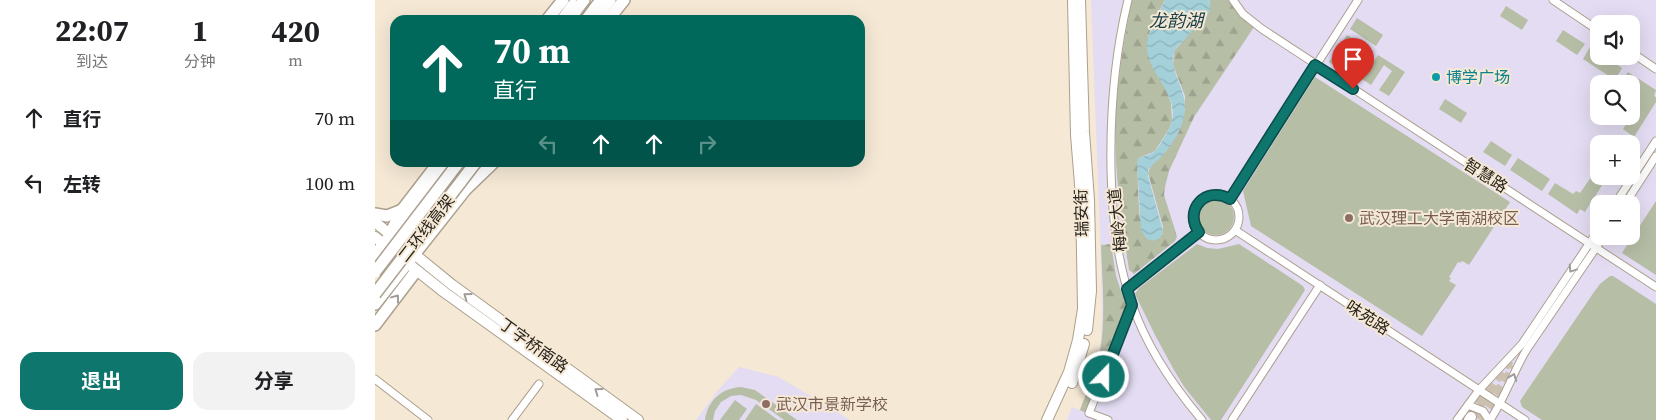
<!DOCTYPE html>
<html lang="zh">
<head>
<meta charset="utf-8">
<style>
	:root { --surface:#fff; --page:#f2f2f2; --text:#202124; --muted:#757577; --accent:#0f766e }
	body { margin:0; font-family:"Source Serif 4","Noto Sans SC",serif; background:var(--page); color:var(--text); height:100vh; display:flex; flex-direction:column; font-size:19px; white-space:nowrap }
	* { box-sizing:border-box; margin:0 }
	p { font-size:16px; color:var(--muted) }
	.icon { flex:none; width:28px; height:28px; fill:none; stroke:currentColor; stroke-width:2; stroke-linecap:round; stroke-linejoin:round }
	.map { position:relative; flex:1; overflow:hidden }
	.details { display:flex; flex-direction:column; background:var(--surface); width:375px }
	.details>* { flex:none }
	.hud { position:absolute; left:15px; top:15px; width:475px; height:152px; border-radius:15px; box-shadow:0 5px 20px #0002; background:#00695c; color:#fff; overflow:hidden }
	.tools { position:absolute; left:1215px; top:15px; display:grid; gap:10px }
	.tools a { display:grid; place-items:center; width:50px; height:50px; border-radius:10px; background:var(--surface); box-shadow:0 5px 20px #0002; font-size:25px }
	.pin { position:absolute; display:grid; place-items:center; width:42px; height:42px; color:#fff; margin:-51px -21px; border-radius:50% 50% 50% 0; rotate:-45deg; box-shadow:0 0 5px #0007 }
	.pin .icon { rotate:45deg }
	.me { position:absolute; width:55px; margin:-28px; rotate:22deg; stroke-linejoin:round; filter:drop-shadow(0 0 4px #0008) }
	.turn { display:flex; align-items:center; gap:18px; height:105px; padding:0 20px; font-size:22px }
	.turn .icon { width:65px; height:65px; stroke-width:2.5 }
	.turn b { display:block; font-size:35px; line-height:42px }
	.lanes { display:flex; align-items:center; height:48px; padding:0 20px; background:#0003; justify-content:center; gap:25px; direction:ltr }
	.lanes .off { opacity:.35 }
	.eta { display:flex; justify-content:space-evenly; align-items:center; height:85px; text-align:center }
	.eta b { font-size:30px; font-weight:700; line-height:35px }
	.cta { display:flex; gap:10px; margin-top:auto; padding:10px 20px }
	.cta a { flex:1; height:58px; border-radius:15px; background:var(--accent); color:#fff; font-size:20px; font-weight:700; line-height:58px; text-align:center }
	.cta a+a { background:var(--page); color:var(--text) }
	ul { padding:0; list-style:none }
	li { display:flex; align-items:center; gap:15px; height:65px; padding:0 20px }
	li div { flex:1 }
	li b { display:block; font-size:19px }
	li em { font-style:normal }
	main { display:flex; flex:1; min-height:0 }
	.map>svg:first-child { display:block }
	.education { fill:#e3dcf2; fill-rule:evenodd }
	.green { fill:#b7bea6 }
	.forest { fill:url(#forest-firs) }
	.water { fill:url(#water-waves) }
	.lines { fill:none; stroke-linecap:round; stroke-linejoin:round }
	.secondary-tunnel { stroke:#ccc1b0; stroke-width:10; stroke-dasharray:10 5; stroke-linecap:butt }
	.minor-casing { stroke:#aca08e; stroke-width:9 }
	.secondary-casing { stroke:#aca08e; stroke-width:12 }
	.primary-casing { stroke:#aca08e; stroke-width:14 }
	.trunk-casing { stroke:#aca08e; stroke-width:14 }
	.minor { stroke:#fff; stroke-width:7 }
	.secondary { stroke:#fff; stroke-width:10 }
	.primary { stroke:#fff; stroke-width:11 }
	.trunk { stroke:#fff; stroke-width:11 }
	.trunk-bridge-casing { stroke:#aca08e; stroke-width:14; stroke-linecap:butt }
	.trunk-bridge { stroke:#fff; stroke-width:11 }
	.oneway { stroke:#9f9c99 }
	.route-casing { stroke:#0a4d48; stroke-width:12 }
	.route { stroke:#0f766e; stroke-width:9 }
	.culture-dot { fill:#0f9aa8; stroke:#f5e8d5; stroke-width:2 }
	.education-dot { fill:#8d6e63; stroke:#f5e8d5; stroke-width:2 }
	.labels { text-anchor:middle; stroke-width:4; stroke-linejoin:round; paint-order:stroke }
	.culture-label { font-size:16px; fill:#0d838f; stroke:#f5e8d5; text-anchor:start }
	.street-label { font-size:16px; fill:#29241d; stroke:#f5e8d5 }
	.education-label { font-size:16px; fill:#785e54; stroke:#f5e8d5; text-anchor:start }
	.water-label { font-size:18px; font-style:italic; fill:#143d45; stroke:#f5e8d5 }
</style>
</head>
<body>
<main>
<section class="details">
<div class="eta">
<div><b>22:07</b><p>到达</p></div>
<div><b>1</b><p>分钟</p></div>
<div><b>420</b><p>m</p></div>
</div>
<ul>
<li><svg class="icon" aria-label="ahead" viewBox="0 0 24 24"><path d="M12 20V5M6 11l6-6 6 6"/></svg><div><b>直行</b></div><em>70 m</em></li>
<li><svg class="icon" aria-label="left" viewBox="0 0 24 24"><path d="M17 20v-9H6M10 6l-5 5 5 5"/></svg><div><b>左转</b></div><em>100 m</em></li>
</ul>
<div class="cta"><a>退出</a><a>分享</a></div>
</section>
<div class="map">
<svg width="1281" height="420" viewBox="0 0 1281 420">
	<defs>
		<pattern id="forest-firs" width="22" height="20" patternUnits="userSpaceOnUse" patternTransform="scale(1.25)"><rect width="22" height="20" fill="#b7bea6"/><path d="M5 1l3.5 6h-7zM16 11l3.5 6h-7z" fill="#9da38e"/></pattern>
		<pattern id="water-waves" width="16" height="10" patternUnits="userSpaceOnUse" patternTransform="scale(1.25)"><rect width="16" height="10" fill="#a4d0da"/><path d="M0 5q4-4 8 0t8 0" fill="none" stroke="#8db2bb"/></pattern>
	</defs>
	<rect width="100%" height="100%" fill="#f5e8d5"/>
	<!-- education -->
	<g class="education">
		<path d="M716 0H1281V420H1100L1092 415 1088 420H692L697 407 705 410 719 373 726 340 727 313 725 232ZM1224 24H1256V56H1224ZM1224 84H1256V116H1224ZM1224 144H1256V176H1224ZM1224 204H1256V236H1224Z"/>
		<path d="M364 367 404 377 475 420H321L344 389Z"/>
	</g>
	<!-- green -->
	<g class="green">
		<path d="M1131 6 1153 20 1147 30 1125 16Z"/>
		<path d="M982 18 1008 35 1001 46 975 29Z"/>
		<path d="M1188 30 1210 44 1202 55 1181 41Z"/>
		<path d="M972 35 998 52 991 61 972 49 960 66 954 62Z"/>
		<path d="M1215 47 1224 53V56H1229L1247 68 1240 80 1208 59Z"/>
		<path d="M1003 55 1030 72 1014 96 1004 90 1017 71 1009 65 996 85 987 79Z"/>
		<path d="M1253 72 1281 90 1279 96 1281 97V102L1259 137 1248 129 1265 102 1261 99 1263 95 1256 91V84L1245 83Z"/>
		<path d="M940 77 1135 202 1094 265 1087 261 1085 263 1083 262 1074 277 1076 278 1074 281 1081 285 1047 336 876 226 868 191Z"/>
		<path d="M1070 99 1092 113 1086 123 1064 109Z"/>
		<path d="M1116 141 1137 155 1130 166 1108 152Z"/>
		<path d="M1143 158 1175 179 1167 191 1135 170Z"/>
		<path d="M1223 167 1224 176H1233L1210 212 1205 209 1202 214 1173 194 1180 183 1198 194 1201 191 1205 193Z"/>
		<circle cx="841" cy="217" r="18"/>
		<path d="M1281 201V275L1247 253Z"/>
		<path d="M822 244 832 248 843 249 864 244 928 286 930 290 846 420H836L810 388 799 370 780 335 760 294 764 288Z"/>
		<path d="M1235 276H1238L1281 304V420H1167L1147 407 1145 401 1219 292 1225 284Z"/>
		<path d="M366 387 380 390 422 420H409L381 400 366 395 356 396 346 402 340 411 338 420H330C333 400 347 388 366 387Z"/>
		<path d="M360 400 372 409 364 420H345Z"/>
		<path d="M381 404 403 420H370Z"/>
	</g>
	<!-- forest -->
	<g class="forest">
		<path d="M757 0H790L778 23 773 37 796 103 797 121 794 129 780 151 764 158C761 163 764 209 765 219L787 235 788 227 773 173 776 165 791 151 804 131 809 115 810 96 798 65 799 51 821 26 832 16 835 2 834 0H854L868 17 879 27 819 117 794 171 790 187 789 195 800 230 802 237 800 241 759 274 754 270 753 263C744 205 736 146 743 87 746 58 751 29 757 0Z"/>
		<path d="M736 244 741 276 752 309 711 413 705 410C712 391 721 372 725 352 731 318 727 280 726 245Z"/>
	</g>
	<!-- water -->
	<path class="water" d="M790 0H834C839 12 829 18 821 25 818 29 815 34 812 37 808 42 802 45 799 52 792 70 815 91 809 116 806 130 797 145 787 156 783 161 777 164 773 170V176L788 231 785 238 777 241 771 238 766 230 762 163 764 158C768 156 771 156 775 154 783 151 787 140 792 133 813 99 772 76 772 47 772 29 783 16 790 0Z"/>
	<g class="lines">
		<!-- secondary-tunnel -->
		<g class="secondary-tunnel">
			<path d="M1096 417 1134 360"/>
			<path d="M1105 420 1140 367"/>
		</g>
		<defs>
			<g id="minor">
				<path d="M753 0C732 86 727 220 757 304 771 345 799 387 827 420"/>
				<path d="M858 0 868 14 887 29 1281 287"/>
				<path d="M1178 0 1224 31"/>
				<path d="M1256 52 1281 69"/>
				<circle cx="841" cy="217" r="23"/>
				<path d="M855 199 983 0"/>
				<path d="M1240 204 1281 141"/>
				<path d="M1250 204 1281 156"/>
				<path d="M860 230 1150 420"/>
				<path d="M752 289 824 232"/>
				<path d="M0 379 53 420"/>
				<path d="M1093 405 1108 411 1114 420"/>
				<path d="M137 420 164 384"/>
				<path d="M733 420 714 413 757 305"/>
				<path d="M857 420 945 285"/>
				<path d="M1082 420 1104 390 1147 344 1224 229"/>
				<path d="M1115 420C1130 398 1138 372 1152 349L1229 236"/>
			</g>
			<g id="secondary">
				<path d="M705 0 709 132 714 200 716 291 712 330"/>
				<path d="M0 222 76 284 263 420"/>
				<path d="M0 237 69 292 247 420"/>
				<path d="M697 383 709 344"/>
				<path d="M672 420 694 372 703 340 708 309 706 196 701 135 698 0"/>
				<path d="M1094 420 1096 417"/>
			</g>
			<g id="primary">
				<path d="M187 20 198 5"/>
				<path d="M220 20 235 0"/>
				<path d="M0 255 73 162"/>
				<path d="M0 304 98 180"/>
			</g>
			<g id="trunk">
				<path d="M172 20 188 0"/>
				<path d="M194 20 209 0"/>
				<path d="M211 20 226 0"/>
				<path d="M233 20 249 0"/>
				<path d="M92 188 119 162"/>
				<path d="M0 214 12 216 27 210"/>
				<path d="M15 234 27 210 64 162"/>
				<path d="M0 325 41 271"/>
			</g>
		</defs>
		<!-- minor casing -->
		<use href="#minor" class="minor-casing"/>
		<!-- secondary casing -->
		<use href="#secondary" class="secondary-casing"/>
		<!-- primary casing -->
		<use href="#primary" class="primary-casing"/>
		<!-- trunk casing -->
		<use href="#trunk" class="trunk-casing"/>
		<!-- minor -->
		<use href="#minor" class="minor"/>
		<!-- secondary -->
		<use href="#secondary" class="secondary"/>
		<!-- primary -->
		<use href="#primary" class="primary"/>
		<!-- trunk -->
		<use href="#trunk" class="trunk"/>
		<defs>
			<g id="trunk-bridge">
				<path d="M0 272 84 162"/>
				<path d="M0 294 101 162"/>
			</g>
		</defs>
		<!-- trunk-bridge casing -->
		<use href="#trunk-bridge" class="trunk-bridge-casing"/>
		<!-- trunk-bridge -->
		<use href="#trunk-bridge" class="trunk-bridge"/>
	</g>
	<!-- one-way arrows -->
	<defs><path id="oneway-chevron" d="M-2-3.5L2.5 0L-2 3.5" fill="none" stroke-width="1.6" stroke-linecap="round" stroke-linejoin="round" transform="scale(1.25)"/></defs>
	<g class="oneway">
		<use href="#oneway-chevron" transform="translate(1197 269) rotate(124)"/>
		<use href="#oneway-chevron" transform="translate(92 296) rotate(-144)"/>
		<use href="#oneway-chevron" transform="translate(21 298) rotate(-53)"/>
		<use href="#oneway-chevron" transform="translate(1138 377) rotate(-68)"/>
		<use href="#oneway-chevron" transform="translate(223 391) rotate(-144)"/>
	</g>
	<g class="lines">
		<defs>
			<path id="route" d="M729 377 757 305 752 289 824 232C808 210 831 185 855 199L940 65 978 89"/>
		</defs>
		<!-- route casing -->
		<use href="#route" class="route-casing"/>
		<!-- route -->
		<use href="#route" class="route"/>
	</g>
	<!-- markers -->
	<circle class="culture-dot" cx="1061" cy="77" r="5"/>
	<g class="education-dot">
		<circle cx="974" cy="218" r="5"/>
		<circle cx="391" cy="404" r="5"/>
	</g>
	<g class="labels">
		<!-- culture labels -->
		<g class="culture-label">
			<text x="1071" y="83">博学广场</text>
		</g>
		<!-- street labels -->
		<g class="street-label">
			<text transform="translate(1111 175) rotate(33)" y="6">智慧路</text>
			<text transform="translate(706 213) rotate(-92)" y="6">瑞安街</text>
			<text transform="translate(742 220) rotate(-96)" y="6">梅岭大道</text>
			<text transform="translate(51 228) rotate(-52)" y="6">二环线高架</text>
			<text transform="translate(993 317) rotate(33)" y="6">味苑路</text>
			<text transform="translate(159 345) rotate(36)" y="6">丁字桥南路</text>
		</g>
		<!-- education labels -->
		<g class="education-label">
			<text x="984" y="224">武汉理工大学南湖校区</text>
			<text x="401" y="410">武汉市景新学校</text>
		</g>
		<!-- water labels -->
		<g class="water-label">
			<text x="801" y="27">龙韵湖</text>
		</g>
	</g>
</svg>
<div class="tools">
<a><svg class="icon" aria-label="sound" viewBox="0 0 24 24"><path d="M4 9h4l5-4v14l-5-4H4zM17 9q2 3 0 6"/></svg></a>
<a><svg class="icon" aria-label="search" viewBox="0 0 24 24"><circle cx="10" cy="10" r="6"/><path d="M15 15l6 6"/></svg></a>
<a>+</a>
<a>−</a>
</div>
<div class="pin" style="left:978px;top:89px;background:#d93025"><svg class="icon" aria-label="arrive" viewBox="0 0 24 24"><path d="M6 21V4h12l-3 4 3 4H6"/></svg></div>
<svg class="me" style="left:729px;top:377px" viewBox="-20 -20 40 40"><circle r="17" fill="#0f766e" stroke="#fff" stroke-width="3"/><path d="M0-11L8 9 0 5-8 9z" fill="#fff"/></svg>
<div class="hud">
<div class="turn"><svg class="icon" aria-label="ahead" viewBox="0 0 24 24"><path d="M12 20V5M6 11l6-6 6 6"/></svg><div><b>70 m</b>直行</div></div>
<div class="lanes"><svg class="icon off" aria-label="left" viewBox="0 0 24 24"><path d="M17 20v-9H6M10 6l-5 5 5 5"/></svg><svg class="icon" aria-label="ahead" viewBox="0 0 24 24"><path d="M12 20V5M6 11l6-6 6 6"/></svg><svg class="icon" aria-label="ahead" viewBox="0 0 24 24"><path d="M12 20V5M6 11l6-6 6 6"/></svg><svg class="icon off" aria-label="right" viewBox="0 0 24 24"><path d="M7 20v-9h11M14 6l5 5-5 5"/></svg></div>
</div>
</div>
</main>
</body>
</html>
